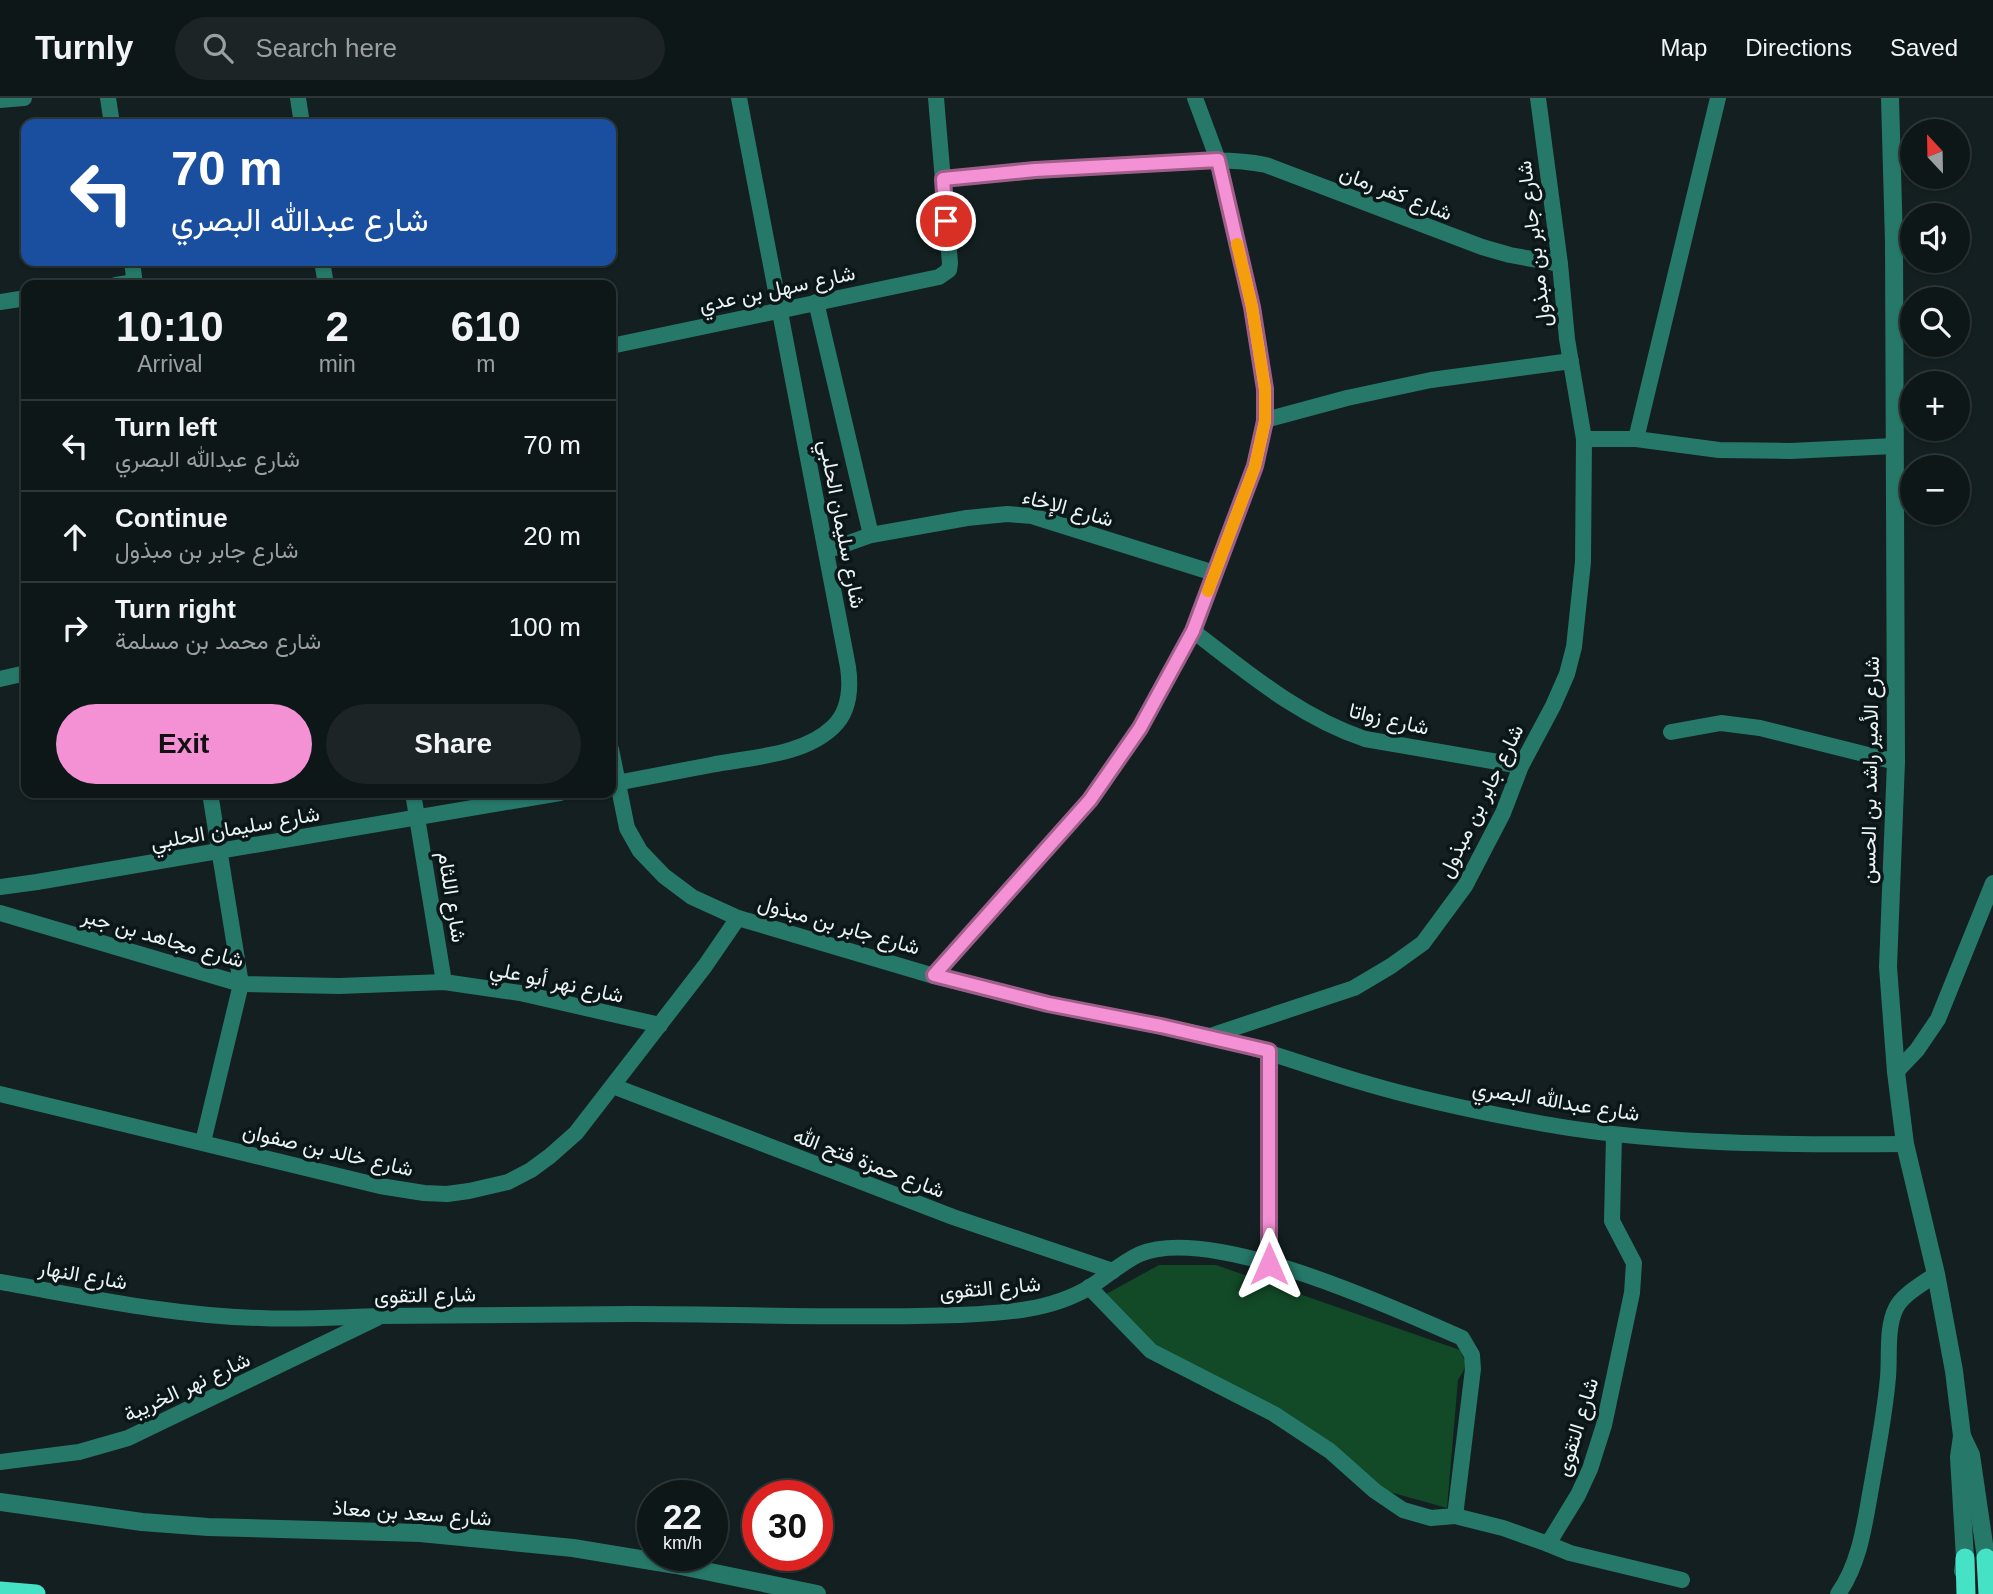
<!DOCTYPE html>
<html lang="en">
<head>
<meta charset="utf-8">
<style>
	:root { --surface:#0e1718; --page:#1c2425; --text:#f1f3f6; --muted:#9b9fa2; --line:#2e3637; --accent:#f491d4 }
	body { margin:0; font-family:Helvetica,Vazirmatn,sans-serif; background:var(--page); color:var(--text); height:100vh; display:flex; flex-direction:column; font-size:26px; white-space:nowrap }
	* { box-sizing:border-box; margin:0 }
	p { font-size:23px; color:var(--muted) }
	.icon { flex:none; width:38px; height:38px; fill:none; stroke:currentColor; stroke-width:2; stroke-linecap:round; stroke-linejoin:round }
	.map { position:relative; flex:1; overflow:hidden }
	.panel { position:absolute; left:21px; top:182px; width:595px; height:518px; display:flex; flex-direction:column; background:var(--surface); border-radius:14px; box-shadow:0 2px 5px #0004,0 0 0 2px var(--line) }
	.panel>* { flex:none }
	.hud { position:absolute; left:21px; top:21px; width:595px; height:147px; border-radius:14px; box-shadow:0 2px 5px #0004,0 0 0 2px var(--line); background:#1a4fa0; color:#fff; overflow:hidden }
	.needle { width:46px; rotate:338deg }
	.buttons { position:absolute; left:1900px; top:21px; display:grid; gap:14px }
	.buttons a { display:grid; place-items:center; width:70px; height:70px; border-radius:50%; background:var(--surface); box-shadow:0 2px 5px #0004,0 0 0 2px var(--line); font-size:35px }
	.speed { position:absolute; left:637px; top:1382px; display:flex; gap:14px; font-size:35px; font-weight:700; text-align:center }
	.speed>* { display:grid; place-content:center; width:91px; height:91px; border-radius:50%; background:var(--surface); box-shadow:0 2px 5px #0004,0 0 0 2px var(--line); line-height:1 }
	.speed small { font-size:18px; font-weight:400 }
	.speed .limit { border:10px solid #d22; background:#fff; color:#111 }
	.pin { position:absolute; display:grid; place-items:center; width:60px; height:60px; color:#fff; margin:-30px; border:4px solid #fff; border-radius:50%; box-shadow:0 2px 7px #0007 }
	.me { position:absolute; width:77px; margin:-38px; rotate:0deg; stroke-linejoin:round; filter:drop-shadow(0 0 5px #0008) }
	.turn { display:flex; align-items:center; gap:24px; height:147px; padding:0 35px; font-size:32px }
	.turn .icon { width:91px; height:91px; stroke-width:2.5 }
	.turn b { display:block; font-size:49px; line-height:60px }
	.eta { display:flex; justify-content:space-evenly; align-items:center; height:119px; text-align:center }
	.eta b { font-size:42px; font-weight:700; line-height:49px }
	.action { display:flex; gap:14px; margin-top:auto; padding:14px 35px }
	.action a { flex:1; height:80px; border-radius:42px; background:var(--accent); color:#111; font-size:28px; font-weight:700; line-height:80px; text-align:center }
	.action a+a { background:var(--page); color:var(--text) }
	ul { padding:0; list-style:none }
	li { display:flex; align-items:center; gap:21px; height:91px; padding:0 35px; border-top:2px solid var(--line) }
	li div { flex:1 }
	li b { display:block; font-size:26px }
	li em { font-style:normal }
	header { display:flex; align-items:center; gap:42px; box-sizing:border-box; height:98px; padding:0 35px; background:var(--surface); border-bottom:2px solid var(--line) }
	header strong { font-size:33px }
	nav { display:flex; gap:38px; margin-inline-start:auto; font-size:24px }
	.search { width:490px; height:63px; background:var(--page); display:flex; align-items:center; gap:18px; box-sizing:border-box; padding:0 24px; border-radius:38px; color:var(--muted); font-size:26px }
	.map>svg:first-child { display:block }
	.green { fill:#124926 }
	.lines { fill:none; stroke-linecap:round; stroke-linejoin:round }
	.minor { stroke:#267869; stroke-width:16 }
	.tertiary { stroke:#267869; stroke-width:18 }
	.trunk { stroke:#45e2c6; stroke-width:19 }
	.route-casing { stroke:#9f5e8a; stroke-width:18 }
	.route { stroke:#f491d4; stroke-width:12 }
	.slow { stroke:#f59e0b; stroke-width:12 }
	.labels { text-anchor:middle; stroke-width:7; stroke-linejoin:round; paint-order:stroke }
	.street-label { font-size:21px; fill:#ebf3f4; stroke:#0a1617 }
</style>
</head>
<body>
<header>
<strong>Turnly</strong>
<div class="search"><svg class="icon" aria-label="search" viewBox="0 0 24 24"><circle cx="10" cy="10" r="6"/><path d="M15 15l6 6"/></svg>Search here</div>
<nav><a>Map</a><a>Directions</a><a>Saved</a></nav>
</header>
<div class="map">
<svg width="1993" height="1496" viewBox="0 0 1993 1496">
	<rect width="100%" height="100%" fill="#131f20"/>
	<!-- green -->
	<path class="green" d="M1159 1167H1216L1460 1252 1467 1267 1458 1282 1447 1410 1386 1393 1262 1314 1164 1269 1117 1216 1106 1196Z"/>
	<g class="lines">
		<!-- minor -->
		<g class="minor">
			<path d="M108 0 112 26"/>
			<path d="M298 0 302 26"/>
			<path d="M0 2 24 0"/>
			<path d="M943 81C1009 74 1076 70 1142 66 1184 64 1225 59 1266 67L1482 149 1510 157 1560 166"/>
			<path d="M132 163 135 187"/>
			<path d="M322 163 326 187"/>
			<path d="M116 187 135 184"/>
			<path d="M0 204 26 200"/>
			<path d="M816 204 871 437"/>
			<path d="M611 248 939 179 949 172 950 165 936 0"/>
			<path d="M1265 322 1347 300 1431 282 1571 263"/>
			<path d="M1584 341H1636L1719 352 1790 353 1894 348"/>
			<path d="M1636 341 1718 0"/>
			<path d="M826 453 871 437 967 420 1007 416 1032 418 1214 475"/>
			<path d="M1193 533C1247 574 1299 619 1365 641L1521 668"/>
			<path d="M0 581 26 575"/>
			<path d="M1671 634 1721 625 1760 630 1896 664"/>
			<path d="M611 651 627 730 640 753 664 778 692 799 738 820 934 878 1047 906 1210 938 1354 890 1391 868 1423 845 1465 788 1503 715 1521 668 1553 608 1567 576 1574 549 1583 464 1584 341 1567 241 1560 166 1538 0"/>
			<path d="M611 686C644 680 678 673 711 667 750 659 803 658 833 629 850 613 851 590 848 569L739 0"/>
			<path d="M413 695 444 884"/>
			<path d="M0 789 37 784 560 695"/>
			<path d="M0 815 241 886 339 888 444 884 520 895 660 927"/>
			<path d="M934 878 1090 702 1140 630 1193 533 1255 368 1265 322V291L1252 209 1218 62 1195 0"/>
			<path d="M1210 938C1264 951 1315 971 1368 986 1419 1001 1471 1012 1523 1022 1649 1047 1778 1047 1905 1046"/>
			<path d="M1269 953V1165"/>
			<path d="M1896 974 1917 952 1938 921 1993 785"/>
			<path d="M613 988 953 1119 1113 1173"/>
			<path d="M0 996 380 1088 424 1095 447 1096 469 1093 508 1084 531 1072 550 1058 576 1035 705 868 738 820"/>
			<path d="M203 1044 241 886 210 695"/>
			<path d="M0 1184C86 1199 173 1218 260 1220 300 1222 340 1219 380 1218 466 1217 551 1217 636 1216 743 1216 851 1221 959 1217 1003 1215 1051 1213 1090 1189 1106 1179 1122 1164 1140 1156 1211 1126 1392 1209 1462 1240L1472 1257 1473 1271 1455 1418 1503 1430 1548 1446 1578 1397 1590 1371 1604 1327 1632 1195 1634 1165 1612 1123 1614 1037"/>
			<path d="M1089 1189 1151 1253 1274 1316 1330 1353 1375 1393 1403 1412 1431 1420 1455 1418"/>
			<path d="M0 1364 79 1354 128 1340 377 1220"/>
			<path d="M1548 1446 1570 1455 1682 1482"/>
			<path d="M1838 1496C1861 1464 1865 1422 1872 1385 1878 1350 1885 1315 1888 1279 1890 1258 1886 1230 1896 1210 1903 1196 1924 1185 1936 1176"/>
		</g>
		<!-- tertiary -->
		<g class="tertiary">
			<path d="M1890 0 1894 144 1896 664 1888 869 1896 974 1905 1046 1936 1176 1954 1273 1962 1338 1959 1359 1965 1460 1963 1473"/>
			<path d="M1962 1338 1971 1357 1986 1460"/>
			<path d="M0 1404 142 1424 208 1429 420 1435 573 1450 676 1467 817 1496"/>
		</g>
		<!-- trunk -->
		<g class="trunk">
			<path d="M1965 1460 1966 1496"/>
			<path d="M1986 1460 1988 1496"/>
			<path d="M0 1493 36 1496"/>
		</g>
	</g>
	<g class="lines">
		<defs>
			<path id="route" d="M946 123 943 81 1035 72 1218 62 1252 209 1265 291V323L1255 368 1193 533 1140 630 1090 702 934 877 1048 906 1161 928 1269 953V1166"/>
		</defs>
		<!-- route casing -->
		<use href="#route" class="route-casing"/>
		<!-- route -->
		<use href="#route" class="route"/>
		<!-- slow -->
		<path class="slow" d="M1208 493 1255 368 1265 323V291L1252 209 1237 146"/>
	</g>
	<g class="labels">
		<!-- street labels -->
		<g class="street-label">
			<text transform="translate(1396 95) rotate(21)" y="7">شارع كفر رمان</text>
			<text transform="translate(1534 146) rotate(-97)" y="7">شارع جابر بن مبذول</text>
			<text transform="translate(777 191) rotate(-12)" y="7">شارع سهل بن عدي</text>
			<text transform="translate(1068 410) rotate(15)" y="7">شارع الإخاء</text>
			<text transform="translate(842 426) rotate(79)" y="7">شارع سليمان الحلبي</text>
			<text transform="translate(1389 621) rotate(13)" y="7">شارع زواتا</text>
			<text transform="translate(1870 672) rotate(-89)" y="7">شارع الأمير راشد بن الحسن</text>
			<text transform="translate(1481 703) rotate(-64)" y="7">شارع جابر بن مبذول</text>
			<text transform="translate(235 730) rotate(-10)" y="7">شارع سليمان الحلبي</text>
			<text transform="translate(452 799) rotate(81)" y="7">شارع اللثام</text>
			<text transform="translate(839 827) rotate(16)" y="7">شارع جابر بن مبذول</text>
			<text transform="translate(163 840) rotate(16)" y="7">شارع مجاهد بن جبر</text>
			<text transform="translate(557 884) rotate(12)" y="7">شارع نهر أبو علي</text>
			<text transform="translate(1556 1003) rotate(9)" y="7">شارع عبدالله البصري</text>
			<text transform="translate(328 1052) rotate(13)" y="7">شارع خالد بن صفوان</text>
			<text transform="translate(869 1065) rotate(21)" y="7">شارع حمزة فتح الله</text>
			<text transform="translate(83 1177) rotate(10)" y="7">شارع النهار</text>
			<text transform="translate(990 1190) rotate(-5)" y="7">شارع التقوى</text>
			<text transform="translate(425 1197) rotate(-1)" y="7">شارع التقوى</text>
			<text transform="translate(187 1289) rotate(-25)" y="7">شارع نهر الخريبة</text>
			<text transform="translate(1577 1329) rotate(-73)" y="7">شارع التقوى</text>
			<text transform="translate(412 1415) rotate(4)" y="7">شارع سعد بن معاذ</text>
		</g>
	</g>
</svg>
<div class="buttons">
<a><svg class="needle" viewBox="-14 -14 28 28"><path d="M0-13l5 13h-10z" fill="#e53935"/><path d="M0 13l5-13h-10z" fill="#9b9fa2"/></svg></a>
<a><svg class="icon" aria-label="sound" viewBox="0 0 24 24"><path d="M4 9h4l5-4v14l-5-4H4zM17 9q2 3 0 6"/></svg></a>
<a><svg class="icon" aria-label="search" viewBox="0 0 24 24"><circle cx="10" cy="10" r="6"/><path d="M15 15l6 6"/></svg></a>
<a>+</a>
<a>−</a>
</div>
<div class="speed"><div>22<small>km/h</small></div><div class="limit">30</div></div>
<div class="pin" style="left:946px;top:123px;background:#d93025"><svg class="icon" aria-label="arrive" viewBox="0 0 24 24"><path d="M6 21V4h12l-3 4 3 4H6"/></svg></div>
<svg class="me" style="left:1269px;top:1166px" viewBox="-20 -20 40 40"><path d="M0-17L14 15 0 8-14 15z" fill="#f491d4" stroke="#fff" stroke-width="4"/></svg>
<div class="hud">
<div class="turn"><svg class="icon" aria-label="left" viewBox="0 0 24 24"><path d="M17 20v-9H6M10 6l-5 5 5 5"/></svg><div><b>70 m</b>شارع عبدالله البصري</div></div>
</div>
<section class="panel">
<div class="eta">
<div><b>10:10</b><p>Arrival</p></div>
<div><b>2</b><p>min</p></div>
<div><b>610</b><p>m</p></div>
</div>
<ul>
<li><svg class="icon" aria-label="left" viewBox="0 0 24 24"><path d="M17 20v-9H6M10 6l-5 5 5 5"/></svg><div><b>Turn left</b><p>شارع عبدالله البصري</p></div><em>70 m</em></li>
<li><svg class="icon" aria-label="ahead" viewBox="0 0 24 24"><path d="M12 20V5M6 11l6-6 6 6"/></svg><div><b>Continue</b><p>شارع جابر بن مبذول</p></div><em>20 m</em></li>
<li><svg class="icon" aria-label="right" viewBox="0 0 24 24"><path d="M7 20v-9h11M14 6l5 5-5 5"/></svg><div><b>Turn right</b><p>شارع محمد بن مسلمة</p></div><em>100 m</em></li>
</ul>
<div class="action"><a>Exit</a><a>Share</a></div>
</section>
</div>
</body>
</html>
